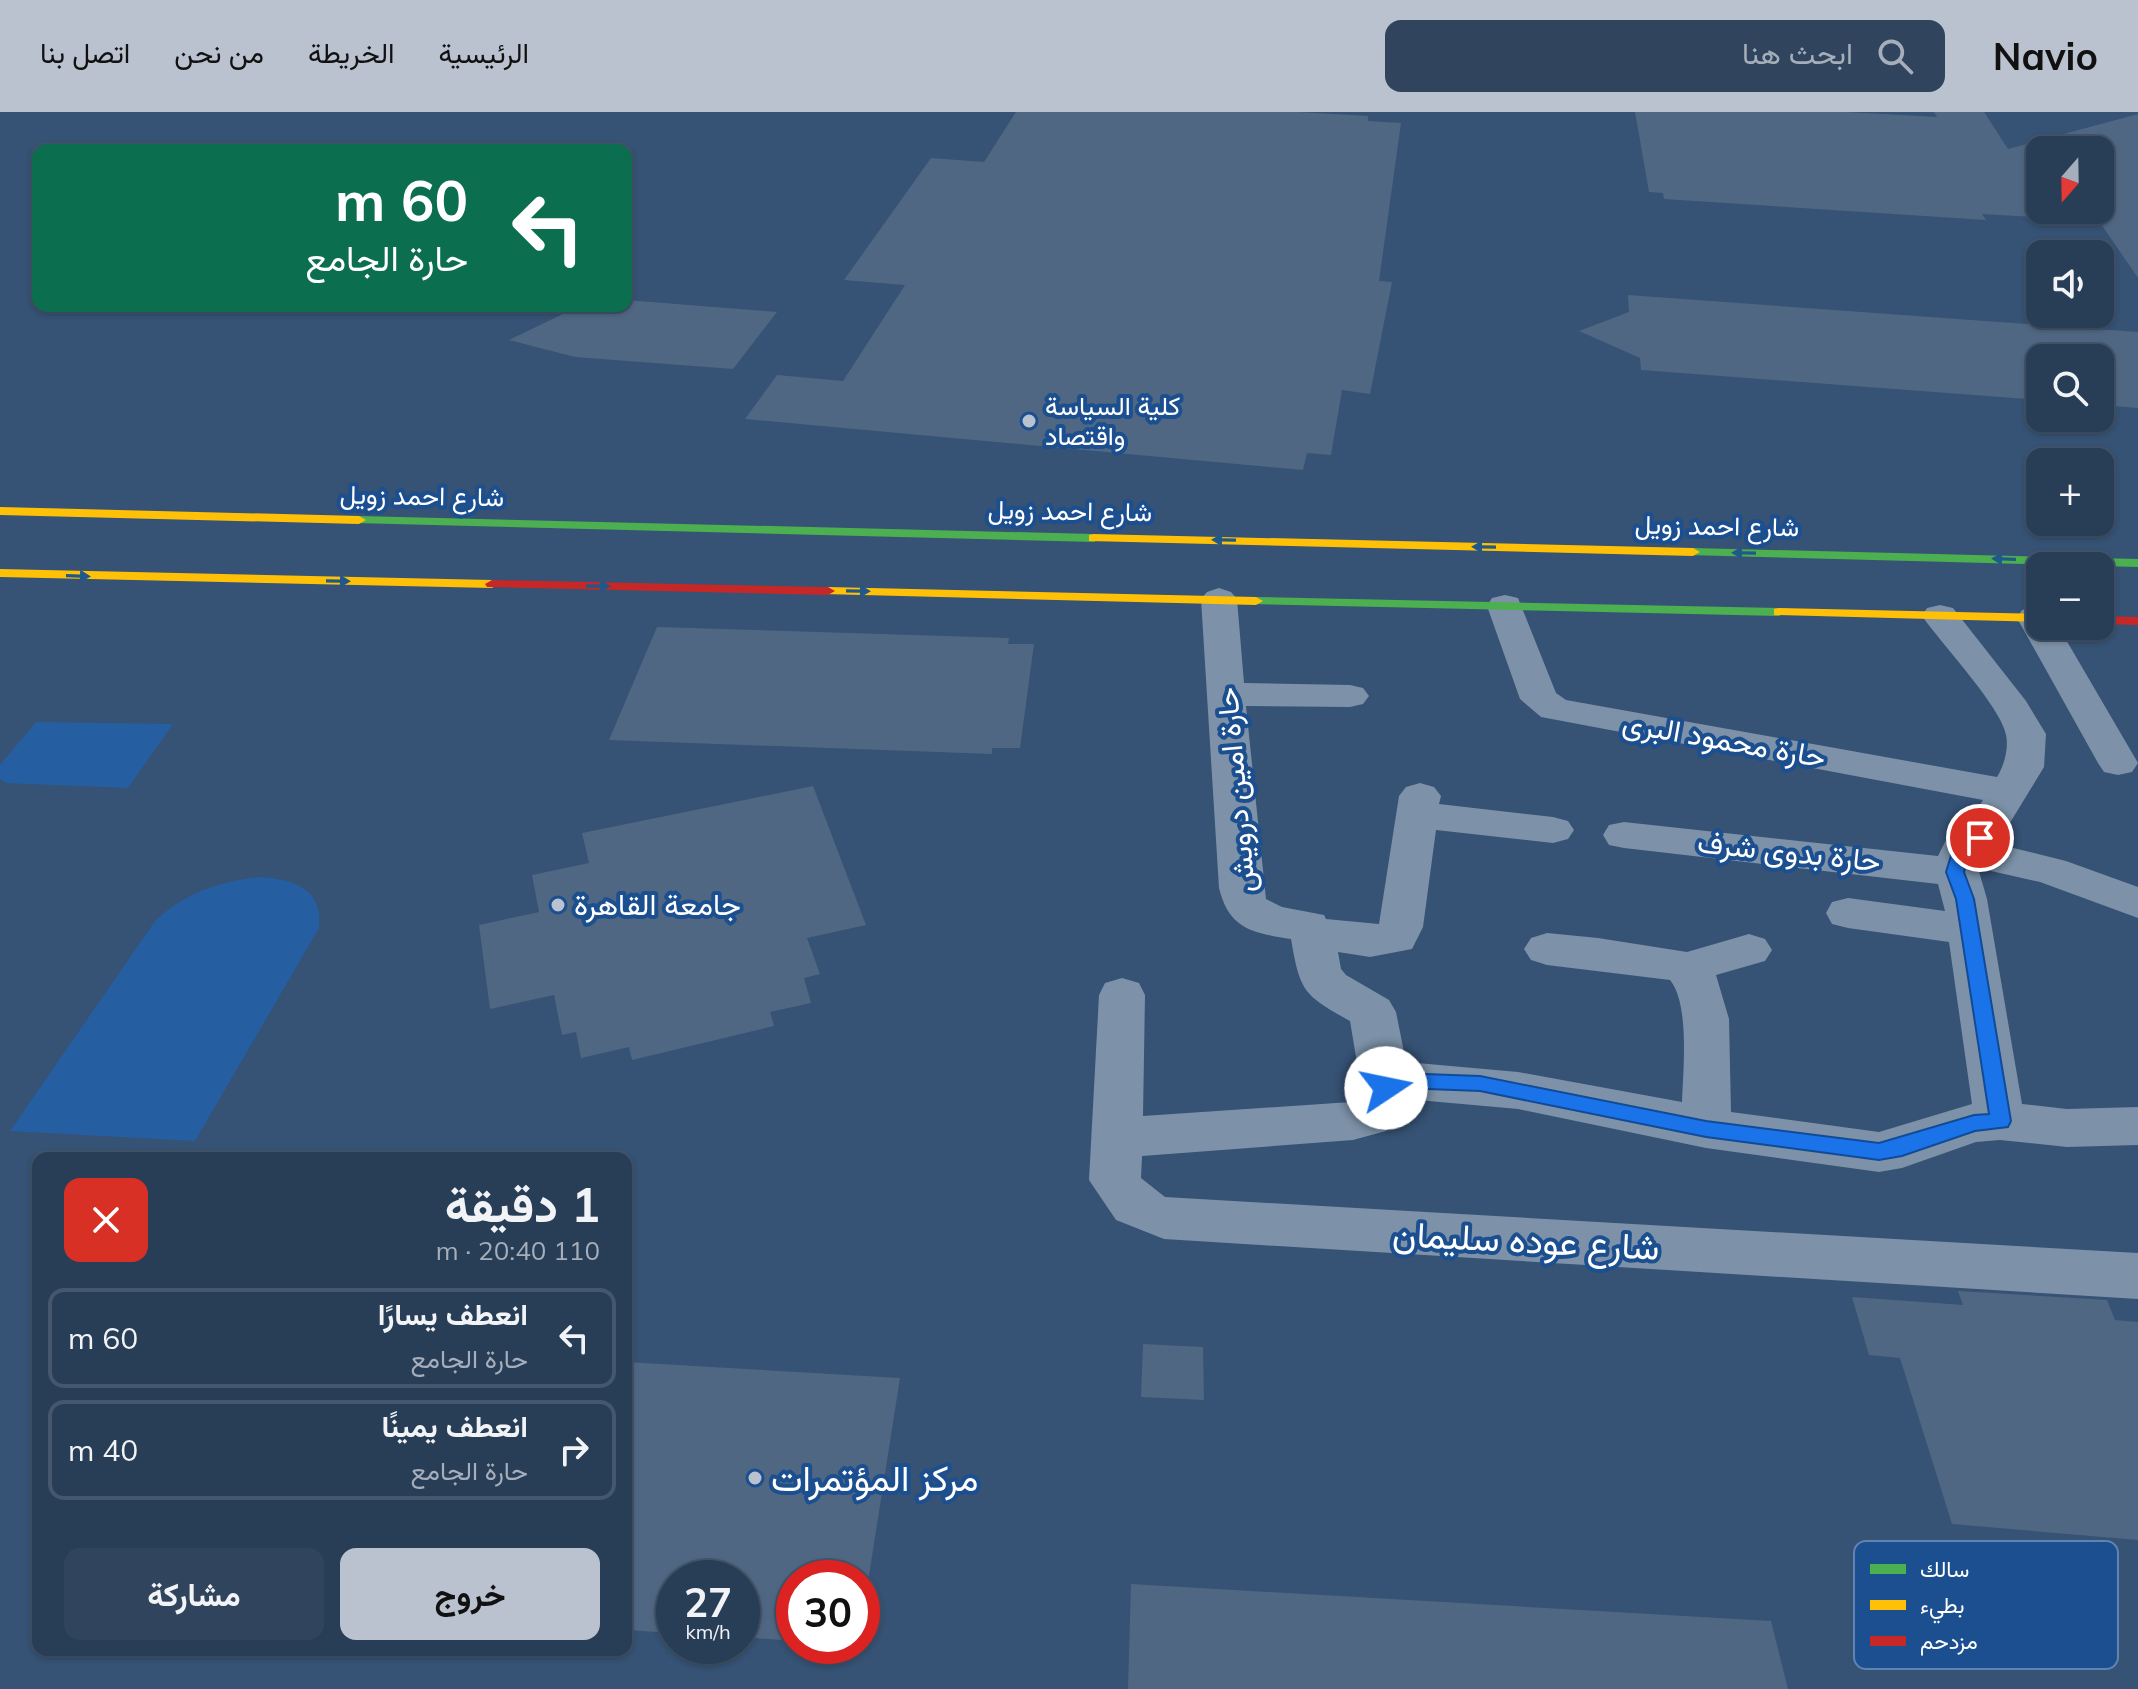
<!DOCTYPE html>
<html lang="ar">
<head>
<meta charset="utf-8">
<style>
	:root { --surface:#283e57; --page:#30455d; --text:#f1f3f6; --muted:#a5aeba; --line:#44576d; --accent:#b9c2ce }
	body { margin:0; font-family:Mulish,Vazirmatn,sans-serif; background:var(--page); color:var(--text); direction:rtl; height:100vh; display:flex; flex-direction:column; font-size:30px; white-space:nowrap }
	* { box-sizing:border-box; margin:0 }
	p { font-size:26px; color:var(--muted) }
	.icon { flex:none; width:44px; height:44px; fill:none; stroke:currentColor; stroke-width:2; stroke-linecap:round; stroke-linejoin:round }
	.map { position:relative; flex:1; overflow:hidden; direction:ltr }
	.details { position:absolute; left:32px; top:1040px; width:600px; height:504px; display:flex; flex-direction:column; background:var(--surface); border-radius:16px; box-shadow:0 2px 6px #0004,0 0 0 2px var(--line); direction:rtl }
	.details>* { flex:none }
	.top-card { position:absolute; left:32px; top:32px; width:600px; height:168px; border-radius:16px; box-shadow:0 2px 6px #0004,0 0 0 2px var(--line); direction:rtl; background:#0b6e4f; color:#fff; overflow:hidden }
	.needle { width:52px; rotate:200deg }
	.buttons { position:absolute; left:2026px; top:24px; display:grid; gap:16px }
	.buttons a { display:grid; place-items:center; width:88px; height:88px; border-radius:16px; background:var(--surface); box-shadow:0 2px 6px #0004,0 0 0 2px var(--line); font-size:40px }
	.speed { position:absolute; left:656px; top:1448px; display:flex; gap:16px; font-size:40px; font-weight:700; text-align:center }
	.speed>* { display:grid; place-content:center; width:104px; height:104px; border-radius:50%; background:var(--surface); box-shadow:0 2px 6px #0004,0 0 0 2px var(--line); line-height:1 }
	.speed small { font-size:20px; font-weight:400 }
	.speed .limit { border:12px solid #d22; background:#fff; color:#111 }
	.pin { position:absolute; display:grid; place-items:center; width:68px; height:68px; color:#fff; margin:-34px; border:4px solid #fff; border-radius:50%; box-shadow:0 2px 8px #0007 }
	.me { position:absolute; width:88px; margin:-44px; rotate:79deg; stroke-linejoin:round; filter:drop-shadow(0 0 6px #0008) }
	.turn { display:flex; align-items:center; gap:28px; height:168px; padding:0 32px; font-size:36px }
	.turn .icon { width:104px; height:104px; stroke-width:2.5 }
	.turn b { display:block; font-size:56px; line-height:68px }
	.round { display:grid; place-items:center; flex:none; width:84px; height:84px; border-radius:16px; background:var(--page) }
	.summary { display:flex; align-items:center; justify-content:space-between; height:136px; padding:0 32px }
	h1 { font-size:48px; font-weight:700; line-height:60px }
	.button { display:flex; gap:16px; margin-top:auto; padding:16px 32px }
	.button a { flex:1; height:92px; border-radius:16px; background:var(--accent); color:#111; font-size:32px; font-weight:700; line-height:92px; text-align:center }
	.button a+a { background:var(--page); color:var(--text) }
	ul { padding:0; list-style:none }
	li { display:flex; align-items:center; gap:24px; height:100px; margin:0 16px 12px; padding:0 16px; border:4px solid var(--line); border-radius:16px }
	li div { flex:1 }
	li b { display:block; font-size:30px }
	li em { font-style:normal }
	header { display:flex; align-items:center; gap:48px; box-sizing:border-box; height:112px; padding:0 40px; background:var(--accent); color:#111 }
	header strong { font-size:38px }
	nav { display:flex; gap:44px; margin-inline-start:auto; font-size:28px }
	.search { width:560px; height:72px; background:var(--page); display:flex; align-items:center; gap:20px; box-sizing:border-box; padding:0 28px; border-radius:16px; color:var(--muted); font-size:30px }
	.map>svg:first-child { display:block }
	.green { fill:#265fa1 }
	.building { fill:#506783; fill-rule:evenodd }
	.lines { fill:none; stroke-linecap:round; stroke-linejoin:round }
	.street { fill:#7d92a8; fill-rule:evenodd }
	.fast { fill:#4caf50; fill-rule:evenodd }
	.slow { fill:#ffc107; fill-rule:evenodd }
	.jam { fill:#c62828; fill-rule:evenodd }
	.oneway { fill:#205989 }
	.route { fill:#1a73e8; stroke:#114b97; stroke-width:2 }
	.poi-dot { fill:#b9c2ce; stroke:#1b4f8f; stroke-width:3 }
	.labels { text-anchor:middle; stroke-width:8; stroke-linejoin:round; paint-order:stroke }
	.far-poi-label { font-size:26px; fill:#fff; stroke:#1b4f8f; text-anchor:start }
	.far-street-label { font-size:26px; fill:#fff; stroke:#1b4f8f }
	.street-label { font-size:30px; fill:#fff; stroke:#1b4f8f }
	.poi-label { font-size:30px; fill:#fff; stroke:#1b4f8f; text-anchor:start }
	.near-street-label { font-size:36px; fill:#fff; stroke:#1b4f8f }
	.near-poi-label { font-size:36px; fill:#fff; stroke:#1b4f8f; text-anchor:start }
	.key { fill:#1b4f8f; stroke:#5f84b1; stroke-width:2 }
	.key-label { font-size:22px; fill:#fff }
</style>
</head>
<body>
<header>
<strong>Navio</strong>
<div class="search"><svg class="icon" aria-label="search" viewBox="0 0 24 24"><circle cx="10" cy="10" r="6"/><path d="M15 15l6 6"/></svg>ابحث هنا</div>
<nav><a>الرئيسية</a><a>الخريطة</a><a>من نحن</a><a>اتصل بنا</a></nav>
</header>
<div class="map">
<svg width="2138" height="1577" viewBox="0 0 2138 1577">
	<rect width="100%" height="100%" fill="#365274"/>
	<!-- green -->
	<g class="green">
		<path d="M36 610 173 612 128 676 6 671 0 667V653Z"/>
		<path d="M261 765C294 768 323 776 319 816L195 1029 10 1019 155 809C185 781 220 769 261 765Z"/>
	</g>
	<!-- building -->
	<g class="building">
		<path d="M1016 0H1298L1368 4V9L1401 11 1379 169 1392 170 1370 282 1342 278 1331 343 1307 341 1303 358 745 307 777 263 843 269 905 173 844 168 931 46 984 50Z"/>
		<path d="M1635 0H1846L1937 5 1934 0H1984L2008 37 2138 2V166L2099 109 1982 102 1986 108 1664 87 1663 81 1649 80ZM2040 38H2100V98H2040Z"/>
		<path d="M1628 183 2138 220V296L2100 293V246H2040V288L1641 258 1640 246 1579 219 1629 200Z"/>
		<path d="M626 188 777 200 733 257 575 245 509 228 569 199 582 194H626Z"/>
		<path d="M657 515 1009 526 1008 532H1034L1020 636H992V642L609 628Z"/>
		<path d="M813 674 866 813 807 826 820 862 804 866 811 891 770 900 774 914 632 948 629 935 581 946 576 920 562 923 554 883 490 897 479 813 539 800 532 763 589 751 582 721Z"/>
		<path d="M1958 1179 2107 1188 2115 1208 2138 1210V1428L1952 1412 1900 1246 1869 1243 1852 1185 1963 1193Z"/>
		<path d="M1143 1232 1203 1235 1204 1288 1141 1285Z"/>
		<path d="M626 1250 900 1266 862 1508V1466H794V1529L742 1525V1466H674V1521L626 1518Z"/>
		<path d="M1131 1472 1771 1509 1788 1577H1128Z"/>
	</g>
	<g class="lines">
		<!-- street -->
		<g class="street">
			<path d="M1219 476 1231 480 1237 487 1244 571 1350 573 1363 576 1369 584 1363 592 1350 595 1246 594 1266 787 1282 795 1324 803 1326 807 1379 812 1399 684 1406 675 1420 671 1434 675 1441 684 1439 692 1553 705 1568 709 1574 718 1568 727 1553 731 1436 718 1423 815 1412 837 1370 845 1338 840 1341 857 1346 863 1389 888 1396 900 1406 950 1518 960 1682 990C1683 960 1690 892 1670 868L1547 853 1531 848 1524 837 1531 826 1547 821 1598 826 1687 840 1749 822 1765 827 1772 838 1765 849 1716 863 1729 907 1731 1000 1879 1020 1972 992 1949 830 1848 816 1832 812 1826 801 1832 790 1848 786 1945 799 1938 772 1624 736 1609 733 1603 723 1609 713 1624 710 1938 744 1946 728 1965 717 1983 688 1541 605 1520 587 1487 494 1492 486 1505 483 1518 486 1556 581 1566 588 1997 665C2004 654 2009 636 2006 623 2002 596 1940 530 1922 504L1927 496 1940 493 1953 496 2026 589 2046 622 2044 655 1997 732 2066 749 2138 775V806L2040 770 1978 756 1987 787 2022 992 2067 997 2138 995V1033L2067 1035 2000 1028 1976 1030 1902 1056 1879 1060 1706 1036 1518 997 1406 987 1386 1019 1353 1028 1142 1044 1141 1066 1165 1085 2138 1141V1187L1164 1127 1116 1108 1089 1068 1099 883 1105 871 1122 866 1139 871 1145 883 1143 1004 1351 990 1361 975 1350 909C1303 883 1300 879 1291 827 1252 821 1229 817 1219 776L1201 487 1207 480Z"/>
			<path d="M2035 495 2040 496V514H2058L2138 651 2132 660 2118 663 2104 660 2098 651 2017 506 2022 498Z"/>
		</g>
		<!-- fast -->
		<g class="fast">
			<path d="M359 404 1094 422 1101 426 1094 430 354 411V405Z"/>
			<path d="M1693 436 2138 447V455L1688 443V437Z"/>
			<path d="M1256 485 1779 496 1786 500 1779 504 1251 492V486Z"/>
		</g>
		<!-- slow -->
		<g class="slow">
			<path d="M0 395 359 404 366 408 359 412 0 403Z"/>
			<path d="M1094 422 1693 436 1700 440 1693 444 1089 429V423Z"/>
			<path d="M0 457 492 468 499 472 492 476 0 465Z"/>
			<path d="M828 475 1256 485 1263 489 1256 493 823 482V476Z"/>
			<path d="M1779 496 2040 502V510L1774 503V497Z"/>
		</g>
		<!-- jam -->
		<g class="jam">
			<path d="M492 468 828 475 835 479 828 483 487 475 485 472Z"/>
			<path d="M2100 504 2138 505V513L2100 512Z"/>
		</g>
	</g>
	<!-- one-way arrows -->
	<defs><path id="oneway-solid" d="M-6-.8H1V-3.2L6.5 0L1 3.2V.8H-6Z" transform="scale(2)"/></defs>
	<g class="oneway">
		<use href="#oneway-solid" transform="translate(1224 428) rotate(-179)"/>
		<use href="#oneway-solid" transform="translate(1484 435) rotate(-179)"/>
		<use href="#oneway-solid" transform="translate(1744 441) rotate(-179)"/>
		<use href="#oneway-solid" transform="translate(2004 447) rotate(-178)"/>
		<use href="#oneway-solid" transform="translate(78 464) rotate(2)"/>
		<use href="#oneway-solid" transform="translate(338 469) rotate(1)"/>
		<use href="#oneway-solid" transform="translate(598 474) rotate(1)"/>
		<use href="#oneway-solid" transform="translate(858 479) rotate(1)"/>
	</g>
	<!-- route -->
	<path class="route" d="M1980 721 1989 726 1969 741 1964 760 1974 787 2011 1009 2008 1015 1975 1019 1902 1044 1879 1048 1706 1025 1480 979 1401 976 1386 983 1376 976 1397 961 1480 964 1706 1009 1879 1031 1974 1003 1989 1002 1956 787 1946 760 1954 734Z"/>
	<!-- markers -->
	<g class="poi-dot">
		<circle cx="1029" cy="309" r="8"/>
		<circle cx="558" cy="793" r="8"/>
		<circle cx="755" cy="1366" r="8"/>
	</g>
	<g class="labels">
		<!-- far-poi labels -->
		<g class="far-poi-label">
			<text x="1045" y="303">كلية السياسة<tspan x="1045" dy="30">واقتصاد</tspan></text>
		</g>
		<!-- far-street labels -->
		<g class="far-street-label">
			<text transform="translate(422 384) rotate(1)" y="9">شارع احمد زويل</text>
			<text transform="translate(1070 399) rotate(1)" y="9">شارع احمد زويل</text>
			<text transform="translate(1717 414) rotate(1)" y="9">شارع احمد زويل</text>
		</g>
		<!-- street labels -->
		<g class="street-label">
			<text transform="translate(1724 628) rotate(10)" y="10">حارة محمود البرى</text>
			<text transform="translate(1236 678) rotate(-95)" y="10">حارة امين درويش</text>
			<text transform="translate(1789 740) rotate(6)" y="10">حارة بدوى شرف</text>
		</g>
		<!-- poi labels -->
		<g class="poi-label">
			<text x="574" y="803">جامعة القاهرة</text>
		</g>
		<!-- near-street labels -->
		<g class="near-street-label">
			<text transform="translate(1526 1128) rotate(3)" y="13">شارع عوده سليمان</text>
		</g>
		<!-- near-poi labels -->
		<g class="near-poi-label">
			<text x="771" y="1379">مركز المؤتمرات</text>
		</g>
	</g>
	<!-- legend -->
	<rect x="1854" y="1429" width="264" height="128" rx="12" class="key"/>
	<rect x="1870" y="1452" width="36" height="10" fill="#4caf50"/>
	<rect x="1870" y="1488" width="36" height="10" fill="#ffc107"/>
	<rect x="1870" y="1524" width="36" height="10" fill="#c62828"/>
	<g class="key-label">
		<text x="1920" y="1465">سالك</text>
		<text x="1920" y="1501">بطيء</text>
		<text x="1920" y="1537">مزدحم</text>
	</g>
</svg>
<div class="buttons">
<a><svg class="needle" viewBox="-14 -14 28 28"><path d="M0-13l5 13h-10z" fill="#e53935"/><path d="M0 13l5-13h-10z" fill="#a5aeba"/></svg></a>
<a><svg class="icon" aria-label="sound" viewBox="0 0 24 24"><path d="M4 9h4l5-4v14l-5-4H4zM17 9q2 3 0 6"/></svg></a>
<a><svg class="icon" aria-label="search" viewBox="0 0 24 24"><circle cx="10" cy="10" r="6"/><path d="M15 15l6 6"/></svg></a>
<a>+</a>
<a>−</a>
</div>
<div class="speed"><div>27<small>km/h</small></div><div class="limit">30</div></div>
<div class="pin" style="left:1980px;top:726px;background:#d93025"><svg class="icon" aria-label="arrive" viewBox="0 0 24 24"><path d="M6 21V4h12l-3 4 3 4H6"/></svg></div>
<svg class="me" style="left:1386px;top:976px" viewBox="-20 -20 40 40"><circle r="19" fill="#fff"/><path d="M0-13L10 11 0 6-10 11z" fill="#1a73e8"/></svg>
<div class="top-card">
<div class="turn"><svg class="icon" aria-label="left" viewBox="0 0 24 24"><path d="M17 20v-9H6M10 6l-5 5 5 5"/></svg><div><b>60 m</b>حارة الجامع</div></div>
</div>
<section class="details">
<div class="summary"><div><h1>1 دقيقة</h1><p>110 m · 20:40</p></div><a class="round" style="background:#d93025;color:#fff"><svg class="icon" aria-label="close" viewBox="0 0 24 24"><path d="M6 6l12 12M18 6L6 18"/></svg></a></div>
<ul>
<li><svg class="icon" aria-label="left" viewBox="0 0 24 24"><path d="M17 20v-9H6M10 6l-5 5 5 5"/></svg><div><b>انعطف يسارًا</b><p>حارة الجامع</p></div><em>60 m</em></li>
<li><svg class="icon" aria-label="right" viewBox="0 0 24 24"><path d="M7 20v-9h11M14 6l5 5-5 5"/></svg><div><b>انعطف يمينًا</b><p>حارة الجامع</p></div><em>40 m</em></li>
</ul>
<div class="button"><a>خروج</a><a>مشاركة</a></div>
</section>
</div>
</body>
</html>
